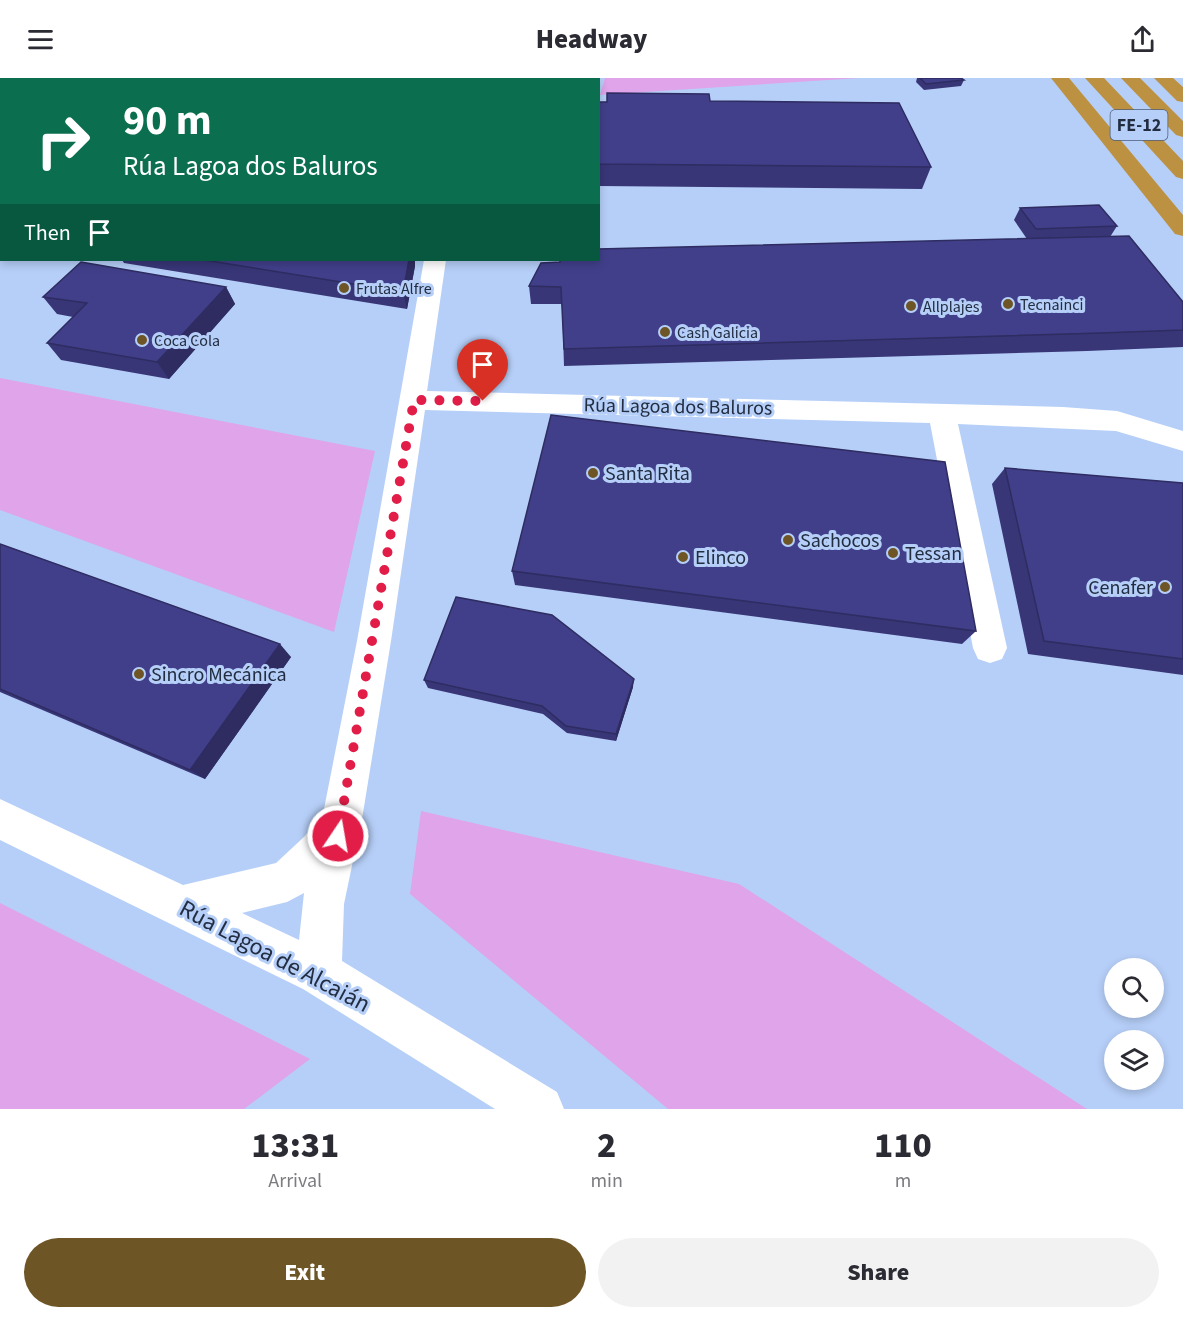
<!DOCTYPE html>
<html lang="en">
<head>
<meta charset="utf-8">
<style>
	:root { --surface:#fff; --page:#f2f2f3; --text:#2b2b33; --muted:#7c7c81; --accent:#6e5526 }
	body { margin:0; font-family:"Source Sans 3",sans-serif; background:var(--page); color:var(--text); height:100vh; display:flex; flex-direction:column; font-size:22px; white-space:nowrap }
	* { box-sizing:border-box; margin:0 }
	p { font-size:20px; color:var(--muted) }
	.icon { flex:none; width:33px; height:33px; fill:none; stroke:currentColor; stroke-width:2; stroke-linecap:round; stroke-linejoin:round }
	.map { position:relative; height:1031px; overflow:hidden }
	.sheet { display:flex; flex-direction:column; background:var(--surface); flex:1 }
	.sheet>* { flex:none }
	.top-card { position:absolute; left:0px; top:0px; width:600px; height:183px; box-shadow:0 3px 9px #0003; background:#0b6e4f; color:#fff; overflow:hidden }
	.buttons { position:absolute; left:1104px; top:880px; display:grid; gap:12px }
	.buttons a { display:grid; place-items:center; width:60px; height:60px; border-radius:50%; background:var(--surface); box-shadow:0 3px 9px #0003; font-size:30px }
	.pin { position:absolute; display:grid; place-items:center; width:51px; height:51px; color:#fff; margin:-62px -26px; border-radius:50% 50% 50% 0; rotate:-45deg; box-shadow:0 0 6px #0007 }
	.pin .icon { rotate:45deg }
	.me { position:absolute; width:66px; margin:-33px; rotate:12deg; stroke-linejoin:round; filter:drop-shadow(0 0 4px #0008) }
	.turn { display:flex; align-items:center; gap:21px; height:126px; padding:0 24px; font-size:27px }
	.turn .icon { width:78px; height:78px; stroke-width:2.5 }
	.turn b { display:block; font-size:42px; line-height:51px }
	.then { display:flex; align-items:center; height:57px; padding:0 24px; background:#0003; gap:12px; font-size:22px }
	.eta { display:flex; justify-content:space-evenly; align-items:center; height:102px; text-align:center }
	.eta b { font-size:36px; font-weight:800; line-height:42px }
	.cta { display:flex; gap:12px; margin-top:auto; padding:12px 24px }
	.cta a { flex:1; height:69px; border-radius:36px; background:var(--accent); color:#fff; font-size:24px; font-weight:800; line-height:69px; text-align:center }
	.cta a+a { background:var(--page); color:var(--text) }
	header { display:flex; justify-content:space-between; align-items:center; height:78px; padding:0 24px; background:var(--surface); font-size:27px; font-weight:800 }
	.map>svg:first-child { display:block }
	.green { fill:#dfa4ea }
	.lines { fill:none; stroke-linecap:round; stroke-linejoin:round }
	.minor { fill:#fff; fill-rule:evenodd }
	.major { fill:#d7be8e; fill-rule:evenodd }
	.highway { fill:#bc9242; fill-rule:evenodd }
	.wall { fill:#383677 }
	.shaded-wall { fill:#2e2c61 }
	.building { fill:#413f8a; stroke:#2e2c61; stroke-width:1.5 }
	.route { stroke:#e11d48; stroke-width:10; stroke-dasharray:0 18 }
	.poi-dot { fill:#6e5526; stroke:#b6cff8; stroke-width:2 }
	.labels { text-anchor:middle; stroke-width:6; stroke-linejoin:round; paint-order:stroke }
	.far-poi-label { font-size:16px; fill:#222d41; stroke:#b6cff8; text-anchor:start }
	.shield { fill:#b6cff8; stroke:#4e5e78; stroke-width:1.5 }
	.shield-label { font-size:18px; font-weight:bold; fill:#222d41 }
	.street-label { font-size:20px; fill:#222d41; stroke:#b6cff8 }
	.poi-label { font-size:20px; fill:#222d41; stroke:#b6cff8; text-anchor:start }
	.near-street-label { font-size:24px; fill:#222d41; stroke:#b6cff8 }
</style>
</head>
<body>
<header><svg class="icon" aria-label="menu" viewBox="0 0 24 24"><path d="M4 6h16M4 12h16M4 18h16"/></svg>Headway<svg class="icon" aria-label="share" viewBox="0 0 24 24"><path d="M12 15V3M7 8l5-5 5 5M5 13v7h14v-7"/></svg></header>
<div class="map">
<svg width="1183" height="1031" viewBox="0 0 1183 1031">
	<rect width="100%" height="100%" fill="#b6cff8"/>
	<!-- green -->
	<g class="green">
		<path d="M605 0H859L600 17Z"/>
		<path d="M0 300 375 373 334 554 0 432Z"/>
		<path d="M421 733 739 806 1087 1031H668L410 816Z"/>
		<path d="M0 825 310 981 244 1031H0Z"/>
	</g>
	<g class="lines">
		<!-- minor -->
		<g class="minor">
			<path d="M0 0H11V2H2V7Z"/>
			<path d="M161 0H179L160 2Z"/>
			<path d="M205 0H223L204 2Z"/>
			<path d="M0 124H2L0 138Z"/>
			<path d="M2 166V181L0 182V167Z"/>
			<path d="M424 182H446L427 313 1063 329 1117 333 1183 353V373L1116 353 958 346 1007 570 1002 581 990 585 978 581 973 570 930 345 425 332 391 563 363 735 344 826 342 883 557 1014 564 1031H495L303 911 0 762V721L183 807 276 785 305 758 324 731 357 563ZM304 815 299 862 242 835 287 824Z"/>
		</g>
		<!-- major -->
		<g class="major">
			<path d="M175 0H193L174 2Z"/>
			<path d="M0 149H2L0 163Z"/>
		</g>
		<!-- highway -->
		<g class="highway">
			<path d="M1051 0H1069L1183 137V158L1175 156Z"/>
			<path d="M1085 0H1104L1183 83V101L1176 99Z"/>
			<path d="M1121 0H1140L1183 43V59L1176 57Z"/>
			<path d="M1154 0H1173L1183 9V24L1177 23Z"/>
		</g>
	</g>
	<!-- wall -->
	<g class="wall">
		<path d="M26 0H148L147 2H28Z"/>
		<path d="M917 0H961L964 2 961 8 924 12 916 4Z"/>
		<path d="M710 23 931 89 922 111 598 108V24Z"/>
		<path d="M1020 130 1117 148 1110 159 1183 224V269L1087 273 564 288 562 226H531L529 208 560 184 1027 161 1014 142Z"/>
		<path d="M122 182H415V188L407 231 124 185Z"/>
		<path d="M226 209 235 226 169 301 61 282 47 265 73 239 57 236 43 219Z"/>
		<path d="M1005 390 1183 405V597L1028 576 992 406Z"/>
		<path d="M0 466 291 579 205 701 0 614Z"/>
		<path d="M512 493 976 553 962 566 515 507Z"/>
		<path d="M424 602 633 609 616 663 567 655 543 636 428 610Z"/>
	</g>
	<!-- shaded-wall -->
	<g class="shaded-wall">
		<path d="M111 0H148L147 2H109Z"/>
		<rect x="0" y="56" width="2" height="21"/>
		<path d="M409 182H415V188L407 231 403 214Z"/>
		<path d="M226 209 235 226 169 301 157 284Z"/>
		<path d="M280 566 291 579 205 701 190 692Z"/>
		<path d="M634 601 633 609 616 663V656Z"/>
	</g>
	<!-- building -->
	<g class="building">
		<path d="M40 0H111L109 2H42Z"/>
		<path d="M230 0H395V2H229Z"/>
		<path d="M398 0H555V2H397Z"/>
		<path d="M920 0H961L964 2 926 6Z"/>
		<path d="M607 15 709 16 710 23 899 25 931 89 598 86V24H607Z"/>
		<path d="M0 25 2 26V56H0Z"/>
		<path d="M1099 127 1117 148 1036 151 1020 130Z"/>
		<path d="M1129 158 1183 224V252L1101 255 564 271 561 209 529 208 541 185 560 184V182H598V171Z"/>
		<path d="M204 182H409L403 214Z"/>
		<path d="M81 184 226 209 157 284 47 265 87 225 43 219Z"/>
		<path d="M551 337 945 384 976 553 512 493Z"/>
		<path d="M1005 390 1183 405V581L1044 563Z"/>
		<path d="M0 466 280 566 190 692 0 611Z"/>
		<path d="M456 519 552 537 634 601 616 656 566 648 542 628 424 602Z"/>
	</g>
	<g class="lines">
		<!-- route -->
		<path class="route" d="M338 758 414 322 483 323"/>
	</g>
	<!-- markers -->
	<g class="poi-dot">
		<circle cx="344" cy="210" r="6"/>
		<circle cx="1008" cy="226" r="6"/>
		<circle cx="911" cy="228" r="6"/>
		<circle cx="665" cy="254" r="6"/>
		<circle cx="142" cy="262" r="6"/>
		<circle cx="593" cy="395" r="6"/>
		<circle cx="788" cy="462" r="6"/>
		<circle cx="893" cy="475" r="6"/>
		<circle cx="683" cy="479" r="6"/>
		<circle cx="1165" cy="509" r="6"/>
		<circle cx="139" cy="596" r="6"/>
	</g>
	<g class="labels">
		<!-- far-poi labels -->
		<g class="far-poi-label">
			<text x="356" y="216">Frutas Alfre</text>
			<text x="1020" y="232">Tecnainci</text>
			<text x="923" y="234">Allplajes</text>
			<text x="677" y="260">Cash Galicia</text>
			<text x="154" y="268">Coca Cola</text>
		</g>
		<!-- shield labels -->
		<rect class="shield" x="1110.5" y="32" width="57" height="30" rx="4.5"/>
		<g class="shield-label">
			<text x="1139" y="53">FE-12</text>
		</g>
		<!-- street labels -->
		<g class="street-label">
			<text transform="translate(678 328) rotate(1)" y="7">Rúa Lagoa dos Baluros</text>
		</g>
		<!-- poi labels -->
		<g class="poi-label">
			<text x="605" y="402">Santa Rita</text>
			<text x="800" y="469">Sachocos</text>
			<text x="905" y="482">Tessan</text>
			<text x="695" y="486">Elinco</text>
			<text x="1153" y="516" text-anchor="end">Cenafer</text>
			<text x="151" y="603">Sincro Mecánica</text>
		</g>
		<!-- near-street labels -->
		<g class="near-street-label">
			<text transform="translate(275 878) rotate(28)" y="8">Rúa Lagoa de Alcaián</text>
		</g>
	</g>
</svg>
<div class="buttons">
<a><svg class="icon" aria-label="search" viewBox="0 0 24 24"><circle cx="10" cy="10" r="6"/><path d="M15 15l6 6"/></svg></a>
<a><svg class="icon" aria-label="layers" viewBox="0 0 24 24"><path d="M12 4l9 5-9 5-9-5zM3 14l9 5 9-5"/></svg></a>
</div>
<div class="pin" style="left:483px;top:323px;background:#d93025"><svg class="icon" aria-label="arrive" viewBox="0 0 24 24"><path d="M6 21V4h12l-3 4 3 4H6"/></svg></div>
<svg class="me" style="left:338px;top:758px" viewBox="-20 -20 40 40"><circle r="17" fill="#e11d48" stroke="#fff" stroke-width="3"/><path d="M0-11L8 9 0 5-8 9z" fill="#fff"/></svg>
<div class="top-card">
<div class="turn"><svg class="icon" aria-label="right" viewBox="0 0 24 24"><path d="M7 20v-9h11M14 6l5 5-5 5"/></svg><div><b>90 m</b>Rúa Lagoa dos Baluros</div></div>
<div class="then">Then<svg class="icon" aria-label="arrive" viewBox="0 0 24 24"><path d="M6 21V4h12l-3 4 3 4H6"/></svg></div>
</div>
</div>
<section class="sheet">
<div class="eta">
<div><b>13:31</b><p>Arrival</p></div>
<div><b>2</b><p>min</p></div>
<div><b>110</b><p>m</p></div>
</div>
<div class="cta"><a>Exit</a><a>Share</a></div>
</section>
</body>
</html>
